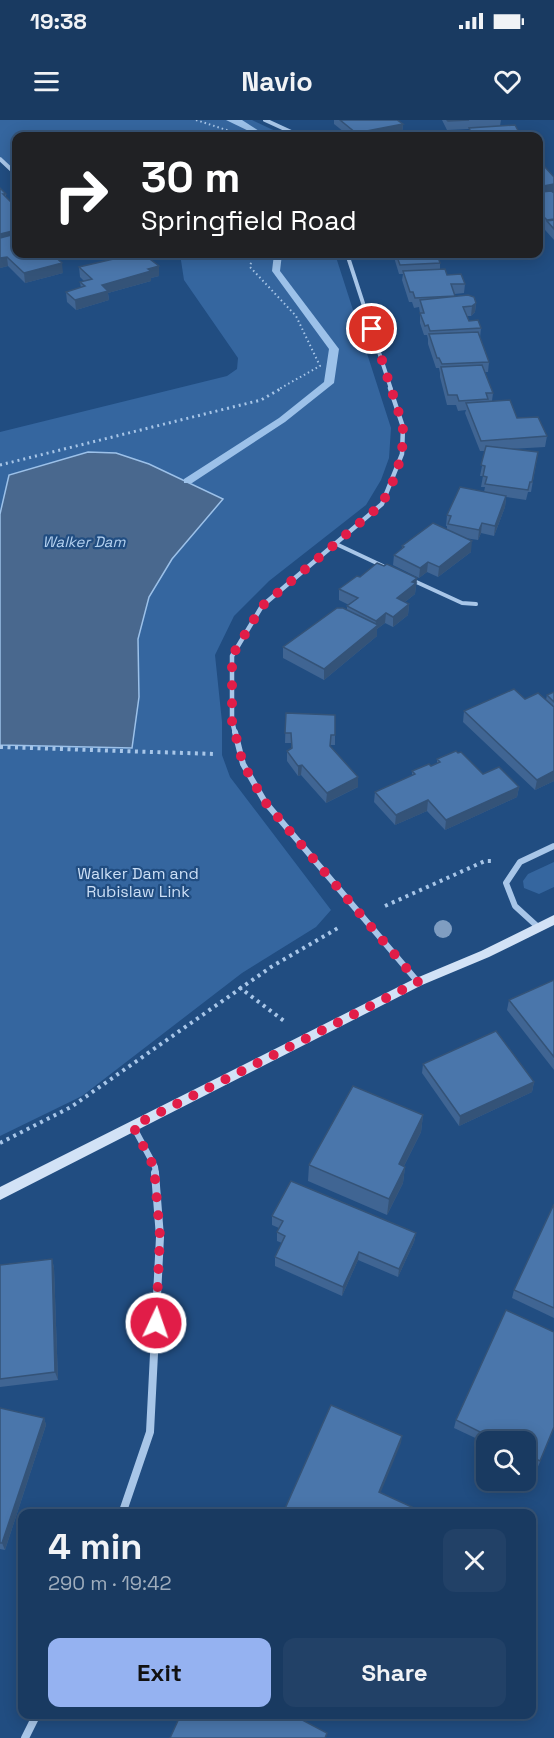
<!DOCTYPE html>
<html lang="en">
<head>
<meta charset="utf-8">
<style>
	:root { --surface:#193a61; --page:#224167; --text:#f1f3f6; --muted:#9fadbd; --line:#375476; --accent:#95b2f1 }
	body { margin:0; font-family:"Space Grotesk",sans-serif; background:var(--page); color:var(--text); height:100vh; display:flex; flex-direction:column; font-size:22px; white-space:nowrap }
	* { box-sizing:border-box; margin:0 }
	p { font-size:20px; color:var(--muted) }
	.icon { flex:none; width:33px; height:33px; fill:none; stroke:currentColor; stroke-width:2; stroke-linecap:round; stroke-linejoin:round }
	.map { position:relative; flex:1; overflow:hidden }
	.drawer { position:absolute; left:18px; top:1389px; width:518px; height:210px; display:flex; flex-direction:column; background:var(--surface); border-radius:12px; box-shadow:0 3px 15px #0003,0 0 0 2px var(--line) }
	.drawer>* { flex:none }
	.hud { position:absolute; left:12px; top:12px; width:531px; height:126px; border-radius:12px; box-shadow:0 3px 15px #0003,0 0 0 2px var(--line); background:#202124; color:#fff; overflow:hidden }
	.buttons { position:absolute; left:476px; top:1311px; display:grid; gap:12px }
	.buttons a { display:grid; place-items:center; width:60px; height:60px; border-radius:12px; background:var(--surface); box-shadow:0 3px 15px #0003,0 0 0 2px var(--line); font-size:30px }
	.pin { position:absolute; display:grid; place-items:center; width:51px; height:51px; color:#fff; margin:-26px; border:3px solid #fff; border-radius:50%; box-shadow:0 2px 6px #0007 }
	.me { position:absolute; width:66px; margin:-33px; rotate:3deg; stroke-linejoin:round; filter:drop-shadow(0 0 4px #0008) }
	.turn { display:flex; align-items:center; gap:21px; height:126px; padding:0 30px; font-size:27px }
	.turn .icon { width:78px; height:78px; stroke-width:2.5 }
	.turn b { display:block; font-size:42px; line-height:51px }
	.round { display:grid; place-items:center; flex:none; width:63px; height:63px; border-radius:12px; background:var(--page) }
	.headline { display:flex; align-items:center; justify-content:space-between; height:102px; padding:0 30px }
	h1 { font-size:36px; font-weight:700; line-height:45px }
	.primary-button { display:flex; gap:12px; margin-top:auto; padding:12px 30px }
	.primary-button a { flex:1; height:69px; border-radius:12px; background:var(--accent); color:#111; font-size:24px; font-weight:700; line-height:69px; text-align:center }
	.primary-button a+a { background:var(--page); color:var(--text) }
	.status { display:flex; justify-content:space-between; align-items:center; height:42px; padding:0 30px; background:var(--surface); direction:ltr }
	.status svg { height:16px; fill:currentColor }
	header { display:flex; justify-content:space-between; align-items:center; height:78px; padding:0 30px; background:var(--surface); font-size:27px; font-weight:700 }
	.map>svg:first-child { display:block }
	.green { fill:#35669f }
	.water { fill:#49688e; stroke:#9cc1e9; stroke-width:1.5 }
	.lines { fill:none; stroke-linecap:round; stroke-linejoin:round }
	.stream { fill:#9cc1e9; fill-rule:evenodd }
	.path-far2 { stroke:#a8c6e8; stroke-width:2; stroke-dasharray:1.5 3; stroke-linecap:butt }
	.path-far1 { stroke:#a8c6e8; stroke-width:3; stroke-dasharray:2 4; stroke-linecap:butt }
	.path { stroke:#a8c6e8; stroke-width:4; stroke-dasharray:3 4.5; stroke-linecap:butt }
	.lane { stroke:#a8c6e8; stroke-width:4 }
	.street-far3 { stroke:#a8c6e8; stroke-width:4 }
	.street-far2 { stroke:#a8c6e8; stroke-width:4.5 }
	.street-far1 { stroke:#a8c6e8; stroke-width:6 }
	.street { stroke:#a8c6e8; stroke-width:8 }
	.secondary { fill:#d2e2f6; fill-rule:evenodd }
	.tree { fill:#7f9dc1 }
	.wall { fill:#406593 }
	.shaded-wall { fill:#345378 }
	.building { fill:#4a76ab; stroke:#345378; stroke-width:1.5 }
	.route { stroke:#e11d48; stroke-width:10; stroke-dasharray:0 18 }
	.labels { text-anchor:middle; stroke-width:4.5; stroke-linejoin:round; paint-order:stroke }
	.far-water-label { font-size:15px; font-style:italic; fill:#b3d0ef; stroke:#214d81 }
	.park-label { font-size:16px; fill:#ccdff6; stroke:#214d81 }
</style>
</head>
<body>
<div class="status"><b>19:38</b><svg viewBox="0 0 49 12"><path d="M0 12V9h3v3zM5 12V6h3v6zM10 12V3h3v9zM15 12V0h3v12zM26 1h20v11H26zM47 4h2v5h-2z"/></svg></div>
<header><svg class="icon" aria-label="menu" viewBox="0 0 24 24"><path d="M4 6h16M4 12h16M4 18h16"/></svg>Navio<svg class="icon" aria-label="heart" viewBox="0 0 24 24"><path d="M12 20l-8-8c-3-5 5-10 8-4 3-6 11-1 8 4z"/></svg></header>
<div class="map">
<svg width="554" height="1618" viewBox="0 0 554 1618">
	<rect width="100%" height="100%" fill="#214d81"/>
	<!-- green -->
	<g class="green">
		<path d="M0 0H252L286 16H16V54L0 39Z"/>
		<path d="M180 134H335L391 308 389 338 381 360 366 385 269 461 234 496 215 535 222 602V635L230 657 331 790 316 807 242 853 82 976 0 1016V312L227 256 237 249 238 238 184 160Z"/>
		<path d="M554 742V767L539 774 524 768 523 761 528 754Z"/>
	</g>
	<!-- water -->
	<path class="water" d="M88 332 116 333 149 344 223 379 172 439 149 477 138 519 139 577 132 628 0 625V394L9 355Z"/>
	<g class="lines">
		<!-- stream -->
		<g class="stream">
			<path d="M226 0H242L267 16H259Z"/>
			<path d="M274 134H282L280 151 339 229 334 263 285 302 192 363H184V359L279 298 324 262 329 229 272 151Z"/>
		</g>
		<!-- path-far2 -->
		<g class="path-far2">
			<path d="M196 0 245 16"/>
			<path d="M253 134 250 147 296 196 320 246 279 269"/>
		</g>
		<!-- path-far1 -->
		<path class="path-far1" d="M0 345 261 280 282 268"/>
		<!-- path -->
		<g class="path">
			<path d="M0 627 215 634"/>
			<path d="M385 786 485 741H491"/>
			<path d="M239 867 284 901"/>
			<path d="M0 1023 71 987 271 847 338 808"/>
		</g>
		<!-- lane -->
		<g class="lane">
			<path d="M334 423 383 446"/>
			<path d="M412 460 462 483 476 484"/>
		</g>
		<!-- street-far3 -->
		<g class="street-far3">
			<path d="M265 0 300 16"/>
			<path d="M0 39 16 54"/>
			<path d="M347 134 391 269"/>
		</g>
		<!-- street-far2 -->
		<path class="street-far2" d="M235 613 232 601V536L262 486 382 384 402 334 403 307 390 268"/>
		<!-- street-far1 -->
		<g class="street-far1">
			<path d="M235 612 243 644 265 682 418 862"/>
			<path d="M538 807 515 786 506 763 520 742 554 726"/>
			<path d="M133 1006 155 1047 156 1054"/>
		</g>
		<!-- street -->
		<g class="street">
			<path d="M122 1394 150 1312 160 1117 155 1053"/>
			<path d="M25 1618 37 1594"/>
		</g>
		<!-- secondary -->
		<path class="secondary" d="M554 795V805L489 837 422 865 0 1080V1067L414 859 481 831Z"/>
	</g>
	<!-- trees -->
	<circle class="tree" cx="443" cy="809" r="9"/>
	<!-- wall -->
	<g class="wall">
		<path d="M334 0H397L403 4 402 13 384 16H349L334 4Z"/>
		<path d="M442 0H501L500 6 521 16H468L469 9 447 10Z"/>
		<path d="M538 41 541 44V46L554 57V120L538 102Z"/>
		<path d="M0 68 6 74V77L12 83 16 134 63 153 25 163 8 146 0 148Z"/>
		<path d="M393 134H437L440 143V149L447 155 465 164 464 173 455 174V176L476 183 475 192 471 196H467L469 201 481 208 480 218 489 242 488 252H485L493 273 492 281 517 298 547 316 545 327 510 329 538 332 531 372H528L526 380 506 377 505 387 494 416 481 413 478 420 465 418 471 432 438 457 427 452 419 458 393 445 394 435 402 429V426L447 409V406H446L447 395 484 372 485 367H481L483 356H480L485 331H480L465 293 466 290 458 291 456 285H447L440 257V253L439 248H436L428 224V219L427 215H424L420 203V193L419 187 414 188 412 182H409L402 160 403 154H399Z"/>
		<path d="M159 146V156L151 158V161L108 173 109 180 76 190 67 182 66 172 81 168 80 162 84 161 80 157 79 147Z"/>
		<path d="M384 446 417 458 415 474 405 482 409 484 408 495 393 507 385 503 377 509V516L324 560 283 538V527L347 490V486L349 485 339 480V469L360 457Z"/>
		<path d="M554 572V661L535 670 463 602 464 591 525 579 546 580 547 575Z"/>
		<path d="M286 593 335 615V625H330V627L358 657V667L326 683 301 655 298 656 287 641V631L291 629V623H285Z"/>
		<path d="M437 639 519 667 517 677 445 710 427 691 395 705 374 682 375 672 412 656V651L431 646 437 644Z"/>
		<path d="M554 860V950L507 890 509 880Z"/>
		<path d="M423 944 534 962 532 972 459 1006 422 953Z"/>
		<path d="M423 995 421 1012 404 1046 405 1047 403 1063 387 1095 308 1061 309 1045Z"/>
		<path d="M554 1084V1198L512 1178 514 1170Z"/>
		<path d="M272 1096 416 1113 414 1122 398 1157 358 1140 342 1176 275 1146V1137L282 1123 277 1121V1112L279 1108 272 1105Z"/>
		<path d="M52 1139 54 1148 58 1260 0 1267V1145Z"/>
		<path d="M0 1288 44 1298 46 1305 5 1430 0 1429Z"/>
		<path d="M456 1300 554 1308 537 1349 525 1343V1322H486V1323L454 1308Z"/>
	</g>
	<!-- shaded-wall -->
	<g class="shaded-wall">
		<path d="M403 4 402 13 384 16H356V13Z"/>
		<path d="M554 64V74L538 76V67Z"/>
		<path d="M12 111 13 120 0 127V114Z"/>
		<path d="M7 137 8 146 0 148V138Z"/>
		<path d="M62 143 63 153 25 163 24 153Z"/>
		<path d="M159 146V156L151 158V161L108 173 109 180 76 190 75 180 102 165Z"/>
		<path d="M476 183 475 192 471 196 472 186Z"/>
		<path d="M506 376 505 387 494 416 495 406Z"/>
		<path d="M482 403 481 413 478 420 479 410Z"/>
		<path d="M472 421 471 432 438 457 439 447Z"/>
		<path d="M428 442 427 452 419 458 420 448Z"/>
		<path d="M417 458 415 474 396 489 397 478Z"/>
		<path d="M409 484 408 495 393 507V497Z"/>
		<path d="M386 493 385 503 377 509V516L324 560V549L375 507 376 501Z"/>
		<path d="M302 645 301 655 298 656V646Z"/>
		<path d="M554 651V661L535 670 537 660Z"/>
		<path d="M358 657V667L326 683 327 673Z"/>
		<path d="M519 667 517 677 445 710 446 700Z"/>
		<path d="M428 680 427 691 395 705 396 695Z"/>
		<path d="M534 962 532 972 459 1006 460 996Z"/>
		<path d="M423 995 421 1012 397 1060 399 1044Z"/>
		<path d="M405 1047 403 1063 387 1095 389 1079Z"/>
		<path d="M416 1113 414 1122 398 1157 399 1149Z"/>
		<path d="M359 1132 358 1140 342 1176 343 1167Z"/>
		<path d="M52 1139 54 1148 58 1260 55 1252Z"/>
		<path d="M44 1298 46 1305 5 1430 2 1423Z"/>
		<path d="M402 1316 401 1323 378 1379 379 1372Z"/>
	</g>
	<!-- building -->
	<g class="building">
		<path d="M340 0H397L403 4 356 13Z"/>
		<path d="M447 0H469L448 1Z"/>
		<path d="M515 5 521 16H479L478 14H472L469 8Z"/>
		<path d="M538 46H544L554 57V64L538 67Z"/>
		<path d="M0 68 6 74H3L12 83 14 82 16 84V134H52L62 143 24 153 7 137 0 138V118L15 114 12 111 0 114Z"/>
		<path d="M538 68 542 72 551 71 554 73V99L547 100 538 91Z"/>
		<path d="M554 100V109L547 101Z"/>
		<path d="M135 134H143L159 146 148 149 151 151 102 165 108 171 75 180 66 172 85 166 80 162 92 159 79 147Z"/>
		<path d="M396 134H437L440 143 400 145Z"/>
		<path d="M445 149 447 155 461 154 465 164H451L455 176 415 178 413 172H410L403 151Z"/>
		<path d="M468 175 474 177 476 183 472 186 463 187 469 201 478 200 481 208 430 211 428 205 425 206 420 193H424L420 180Z"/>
		<path d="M478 212 489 242 442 244 439 238H437L429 214Z"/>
		<path d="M482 245 493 273H486L488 279 459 281 457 275H448L441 247Z"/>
		<path d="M510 280 517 298 538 297 547 316 481 321 466 283Z"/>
		<path d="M486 326 538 332 532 362H530L528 370 485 364 487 357 483 356 485 346 481 345Z"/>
		<path d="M460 367 506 376 495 406 482 403 479 410 448 404 451 396 447 395Z"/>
		<path d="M433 403 472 421 439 447 428 442 420 448 394 435 404 427 402 426Z"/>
		<path d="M377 443 384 446 387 444 417 458 412 462 416 463 397 478 409 484 393 497 386 493 376 501 347 486 358 478 339 469 357 456 360 457Z"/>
		<path d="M337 488H343L378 505 324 549 283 527Z"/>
		<path d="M514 569 525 579 538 573 554 587V651L537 660 464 591Z"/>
		<path d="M554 572V582L547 575Z"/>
		<path d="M286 593 335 595V615H331L330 626 358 657 327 673 302 645 298 646 287 631 292 628 291 613H285Z"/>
		<path d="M456 631 458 633 461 632 483 654 499 647 519 667 446 700 428 680 396 695 375 672 415 654 412 651 429 644 431 646 440 642 437 639Z"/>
		<path d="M554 860V937L509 880Z"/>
		<path d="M496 911 534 962 460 996 423 944Z"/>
		<path d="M353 966 423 995 399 1044 405 1047 389 1079 309 1045Z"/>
		<path d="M291 1061 416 1113 399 1149 359 1132 343 1167 275 1137 285 1116 277 1112 283 1101 272 1096Z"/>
		<path d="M554 1084V1188L514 1170Z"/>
		<path d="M52 1139 55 1252 0 1259V1145Z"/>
		<path d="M506 1190 554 1212V1307L540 1341 525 1334V1322H500L456 1300Z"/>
		<path d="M331 1285 402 1316 379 1372 425 1393V1394H290L284 1391Z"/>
		<path d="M0 1288 44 1298 2 1423H0Z"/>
		<path d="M181 1594H291L327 1613 325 1618H170Z"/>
	</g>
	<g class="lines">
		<!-- route -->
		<path class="route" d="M156 1203 160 1116 154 1047 133 1006 418 862 265 682 243 644 232 601V536L262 486 382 384 394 359 402 334 403 306 372 209"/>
	</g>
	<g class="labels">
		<!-- far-water labels -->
		<g class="far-water-label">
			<text x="84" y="427">Walker Dam</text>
		</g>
		<!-- park labels -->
		<g class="park-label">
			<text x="138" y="759">Walker Dam and<tspan x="138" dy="18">Rubislaw Link</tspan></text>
		</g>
	</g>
</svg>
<div class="buttons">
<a><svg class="icon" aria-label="search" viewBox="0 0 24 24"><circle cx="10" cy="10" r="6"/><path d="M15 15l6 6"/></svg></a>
</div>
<div class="pin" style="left:372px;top:209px;background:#d93025"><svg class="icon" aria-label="arrive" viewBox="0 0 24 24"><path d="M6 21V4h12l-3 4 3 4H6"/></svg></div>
<svg class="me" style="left:156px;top:1203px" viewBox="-20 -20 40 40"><circle r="17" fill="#e11d48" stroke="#fff" stroke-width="3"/><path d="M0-11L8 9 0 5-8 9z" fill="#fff"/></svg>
<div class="hud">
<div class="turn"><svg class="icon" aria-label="right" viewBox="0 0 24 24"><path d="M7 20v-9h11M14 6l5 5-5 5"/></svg><div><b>30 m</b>Springfield Road</div></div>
</div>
<section class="drawer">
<div class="headline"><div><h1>4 min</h1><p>290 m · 19:42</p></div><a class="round"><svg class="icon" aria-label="close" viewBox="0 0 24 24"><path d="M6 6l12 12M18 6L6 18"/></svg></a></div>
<div class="primary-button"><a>Exit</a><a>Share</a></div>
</section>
</div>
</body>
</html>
